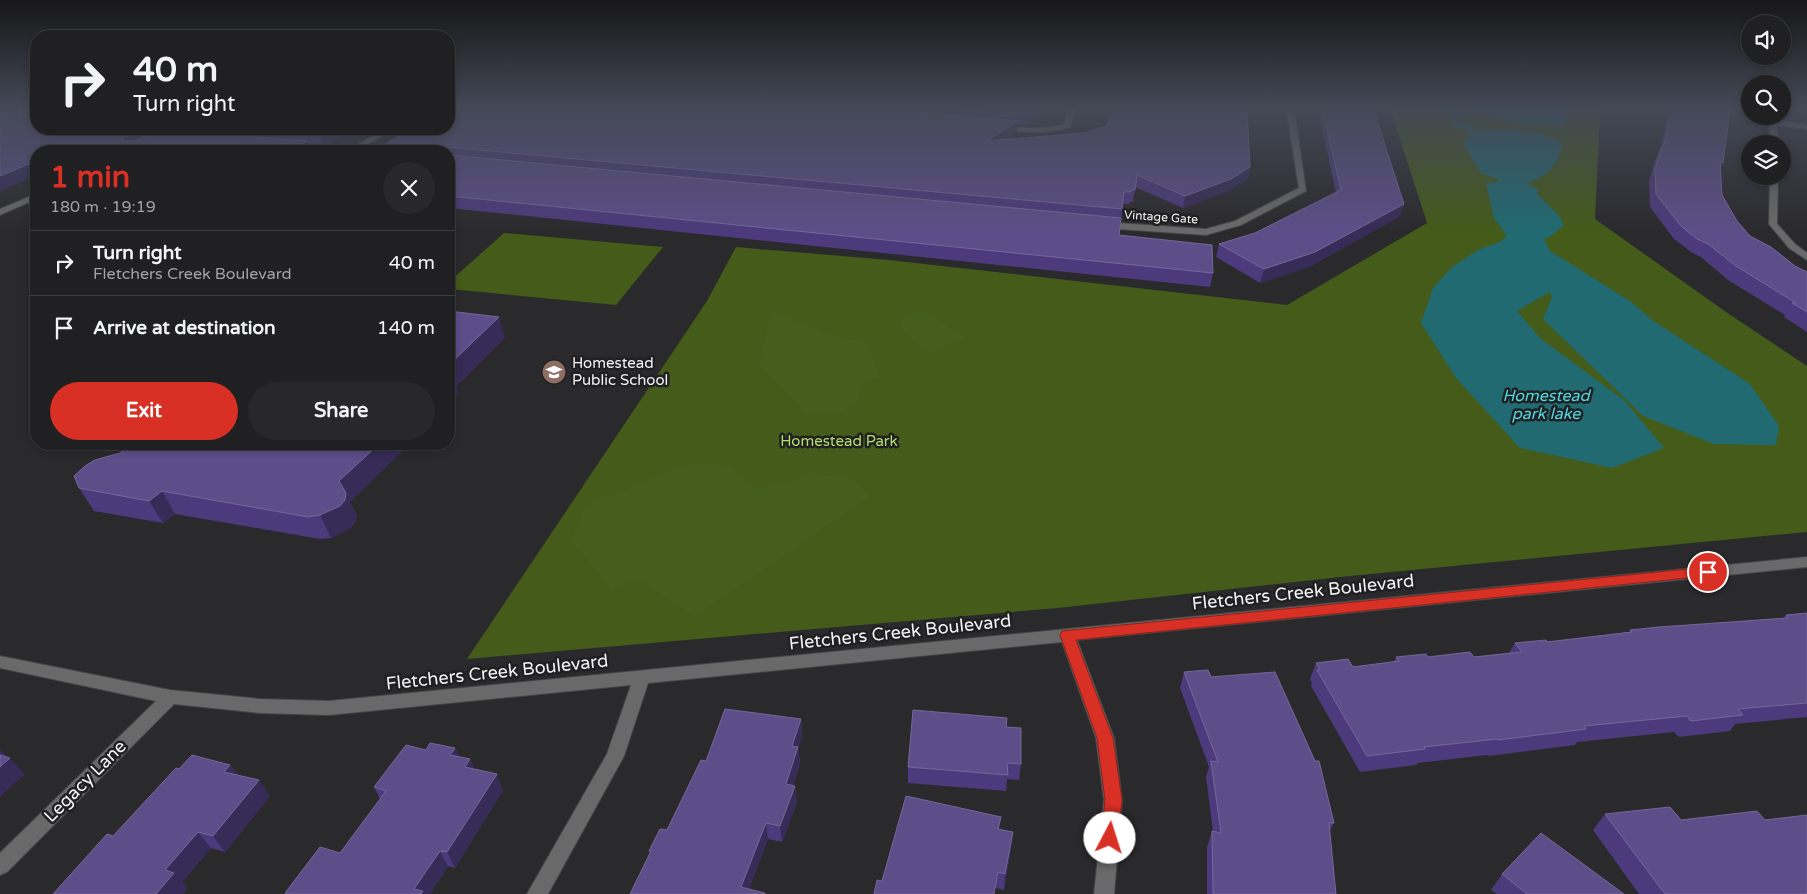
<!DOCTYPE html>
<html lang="en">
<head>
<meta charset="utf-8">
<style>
	:root { --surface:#201f21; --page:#28272a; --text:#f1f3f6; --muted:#a2a2a5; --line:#3d3d3f; --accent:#d93025 }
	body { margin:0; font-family:"Varela Round",sans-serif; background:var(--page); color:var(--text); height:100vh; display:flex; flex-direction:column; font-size:19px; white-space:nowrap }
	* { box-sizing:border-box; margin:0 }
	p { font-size:16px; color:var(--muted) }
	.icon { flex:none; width:28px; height:28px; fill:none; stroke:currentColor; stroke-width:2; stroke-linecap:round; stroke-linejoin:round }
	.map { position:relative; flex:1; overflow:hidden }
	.details { position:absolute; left:30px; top:145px; width:425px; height:305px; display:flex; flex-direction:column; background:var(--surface); border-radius:20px; box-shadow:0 2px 8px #0003,0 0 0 1px var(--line) }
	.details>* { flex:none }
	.banner { position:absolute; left:30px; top:30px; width:425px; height:105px; border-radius:20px; box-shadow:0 2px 8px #0003,0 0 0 1px var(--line); background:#201f21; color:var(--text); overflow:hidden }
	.tools { position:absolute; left:1741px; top:15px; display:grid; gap:10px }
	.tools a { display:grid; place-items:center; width:50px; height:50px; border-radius:50%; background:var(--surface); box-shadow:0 2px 8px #0003,0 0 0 1px var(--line); font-size:25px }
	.pin { position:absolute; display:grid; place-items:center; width:42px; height:42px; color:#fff; margin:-21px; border:2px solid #fff; border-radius:50%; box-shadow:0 1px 5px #0007 }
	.me { position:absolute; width:55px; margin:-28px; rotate:5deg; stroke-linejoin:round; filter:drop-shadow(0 0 4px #0008) }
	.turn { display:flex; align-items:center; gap:18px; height:105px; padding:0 20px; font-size:22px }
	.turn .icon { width:65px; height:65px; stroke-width:2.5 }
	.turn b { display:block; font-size:35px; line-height:42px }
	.round { display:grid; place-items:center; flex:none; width:52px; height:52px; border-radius:26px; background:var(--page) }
	.summary { display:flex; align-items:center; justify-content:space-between; height:85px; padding:0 20px }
	h1 { font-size:30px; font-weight:800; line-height:38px; color:var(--accent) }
	.primary-button { display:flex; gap:10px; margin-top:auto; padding:10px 20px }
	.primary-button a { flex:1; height:58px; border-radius:30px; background:var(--accent); color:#fff; font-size:20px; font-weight:800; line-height:58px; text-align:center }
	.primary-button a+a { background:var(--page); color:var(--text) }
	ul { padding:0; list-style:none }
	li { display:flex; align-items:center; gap:15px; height:65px; padding:0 20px; border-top:1px solid var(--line) }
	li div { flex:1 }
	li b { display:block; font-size:19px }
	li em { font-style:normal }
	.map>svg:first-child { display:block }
	.green { fill:#445b19 }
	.forest { fill:#465e1d }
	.water { fill:#216a71 }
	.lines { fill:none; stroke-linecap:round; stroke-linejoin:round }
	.stream { stroke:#216a71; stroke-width:5 }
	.minor-casing { stroke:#464548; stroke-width:2 }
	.minor { fill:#6a6969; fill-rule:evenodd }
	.wall { fill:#4c3a7c }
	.shaded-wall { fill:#372b57 }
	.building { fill:#5d4e89; stroke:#756799 }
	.route { fill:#d93025; stroke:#8d1f18 }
	.labels { text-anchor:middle; stroke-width:5; stroke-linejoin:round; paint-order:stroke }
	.far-street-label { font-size:12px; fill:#f2f2f3; stroke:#202022 }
	.poi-label { font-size:15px; fill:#f2f2f3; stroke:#202022; text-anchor:start }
	.park-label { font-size:15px; fill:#b1dd6d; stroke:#202022 }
	.water-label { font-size:16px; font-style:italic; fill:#4fdae6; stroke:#202022 }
	.near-street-label { font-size:18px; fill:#f2f2f3; stroke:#202022 }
</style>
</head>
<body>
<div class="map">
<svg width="1807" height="894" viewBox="0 0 1807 894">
	<rect width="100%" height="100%" fill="#2a292c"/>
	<!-- green -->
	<g class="green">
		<path d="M1390 108H1600L1595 219 1726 312 1807 366V532L1350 576 1058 608 467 659 707 301 736 247 889 260 1287 305 1427 223Z"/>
		<path d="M504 233 663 247 616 305 449 289V282Z"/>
	</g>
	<!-- forest -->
	<g class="forest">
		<path d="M771 310 825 334 869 343 879 377 861 383 857 400 844 411 808 415 759 365Z"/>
		<path d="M927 312 966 339 935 350 918 345 900 326 908 313Z"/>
		<path d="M689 463 729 466 757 490 814 474 851 478 871 496 694 617 639 578 612 589 571 540 586 506Z"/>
	</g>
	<!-- water -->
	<g class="water">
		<path d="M1469 108H1570L1565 117V125L1561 126C1530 124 1497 123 1469 108Z"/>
		<path d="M1478 130C1502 130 1545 128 1562 145 1558 165 1547 178 1526 183L1538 189 1537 194 1558 214 1564 225 1551 236 1544 239 1550 251 1630 301 1652 320 1750 384 1779 426 1776 445 1714 444 1643 416 1543 319 1552 297 1550 292 1517 311 1541 339 1624 400 1664 448 1612 468 1520 448 1456 378 1421 323 1433 288 1452 267 1480 249 1500 242 1507 236 1494 218 1486 183 1498 182 1499 180 1481 173 1464 144 1471 133Z"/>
	</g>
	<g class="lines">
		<!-- stream -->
		<path class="stream" d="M1454 108 1452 110 1455 123 1474 131"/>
		<defs>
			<g id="minor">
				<path d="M1069 108H1076L1070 127C1046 135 1024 132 1000 129L996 127 1000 125C1021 127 1043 131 1064 124Z"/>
				<path d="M1286 108H1294L1306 191 1241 225 1206 235 1103 228 1099 225 1103 222 1206 229 1235 221 1299 188Z"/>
				<path d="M1769 116H1777V120L1807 125V129L1777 125 1778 144H1770Z"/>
				<path d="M385 129H394L356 151H347Z"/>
				<path d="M292 145 337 149 341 151 295 149 291 147Z"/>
				<path d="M1770 176H1778L1777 224 1795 244 1807 253V260L1789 248 1769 224Z"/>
				<path d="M36 194V199L0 215V209Z"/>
				<path d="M1807 557V567L1077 640 1114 738 1122 800 1114 894H1094L1104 800 1096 738 1062 642 648 683 624 756 548 894H527L607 754 631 685 329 715 260 713 174 704 7 872 0 875V853L156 701 0 668V656L170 690 260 699 329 701Z"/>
			</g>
		</defs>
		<!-- minor casing -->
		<use href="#minor" class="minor-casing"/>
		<!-- minor -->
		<use href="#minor" class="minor"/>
	</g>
	<!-- wall -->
	<g class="wall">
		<path d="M0 108 36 129H172H171L176 130 174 129H355L324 146 308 144 311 151H36V175L0 191Z"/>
		<path d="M449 108H1045L1043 114 1027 125 1017 124V132L1006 139 1250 167 1248 179 1228 191 1183 208 1135 187 1133 202H1130L1129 204H1123L1119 235 1213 273 1210 287 449 208V151H374L401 135 394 131 393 129H449Z"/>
		<path d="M1320 108H1373L1400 216 1311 266 1260 283 1216 257 1219 244 1255 233 1336 193 1319 114Z"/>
		<path d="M1670 108H1730L1723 163 1721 167 1722 195 1737 221 1750 236 1795 266 1807 272V332L1784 317 1785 315 1728 280 1701 257 1691 252 1674 239 1650 207 1649 182 1655 160 1659 153Z"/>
		<path d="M1805 108H1807V124L1806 123Z"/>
		<path d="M74 476 350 502 357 516 355 522 351 528 331 538 320 539 175 514 163 523 94 511 79 488Z"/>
		<path d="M1807 613V717L1735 724 1730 731 1679 737 1674 732 1577 742 1575 745 1489 756 1487 755 1418 763 1416 765 1360 772 1311 686 1312 683 1310 679 1316 663 1353 667 1394 662 1396 657H1474L1509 653 1515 643 1547 642 1629 632 1630 630 1783 618 1786 615Z"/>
		<path d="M1184 672 1211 677 1334 823 1329 832 1336 894H1207V847L1212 831H1213L1206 777 1209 767 1180 688Z"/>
		<path d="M801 719 802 735 798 748 800 763 793 786 797 802 782 842 768 839 749 889 765 893V894H630L650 853 649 851 667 830 706 761Z"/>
		<path d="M1006 727 1021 764 1019 780 1007 779 1006 791 908 783V767Z"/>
		<path d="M455 748 459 757 470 759 474 769 503 790 455 868 448 866 430 894H286L285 893 340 853 380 799 374 787 426 750Z"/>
		<path d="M230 765 238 775 270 796 225 852 211 848 182 882 187 888 183 894H53L113 836Z"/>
		<path d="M1605 814 1681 820H1765L1807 894H1639L1593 830Z"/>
		<path d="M1001 817 999 829 1011 848 1004 890 996 888 882 881Z"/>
		<path d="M1502 874 1624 894H1497L1491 890Z"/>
	</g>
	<!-- shaded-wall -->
	<g class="shaded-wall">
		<path d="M1037 108H1045L1043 114 1027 125 1028 114Z"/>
		<path d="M1018 121 1017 132 986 152 987 141Z"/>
		<path d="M144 129H172L127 151 122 139Z"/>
		<path d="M330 129H355L324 146 319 135Z"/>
		<path d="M307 141 311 151H288Z"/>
		<path d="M36 161V175L0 191V176Z"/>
		<path d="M1250 167 1248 179 1228 191 1183 208 1185 196Z"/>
		<path d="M1404 204 1400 216 1311 266 1260 283 1264 269Z"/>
		<path d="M499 317 505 338 457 386 459 394 449 404V365Z"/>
		<path d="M379 444H410L350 502 357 516 355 522 351 528 331 538 320 515 339 481Z"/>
		<path d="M162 491 175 514 163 523 149 501Z"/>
		<path d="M801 719 802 735 798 748 800 763 788 800 786 784 792 746Z"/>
		<path d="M455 748 462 764 450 755Z"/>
		<path d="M0 749 9 759 10 758 25 774 0 797Z"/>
		<path d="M470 759 477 775 465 767Z"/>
		<path d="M230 765 242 781 224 772Z"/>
		<path d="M497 774 503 790 455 868 447 852Z"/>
		<path d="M259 780 270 796 225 852 213 836Z"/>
		<path d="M795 786 797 802 782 842 780 826Z"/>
		<path d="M766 823 768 839 747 894 741 887Z"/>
		<path d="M198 832 211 848 182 882 187 888 183 894H156L165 870Z"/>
		<path d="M1013 832 1011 848 1004 890 1005 874Z"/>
		<path d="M440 851 448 866 430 894H417L414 889Z"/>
	</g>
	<!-- building -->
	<g class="building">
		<path d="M0 108H36V129H144L122 139 123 141H134L162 129 307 141 288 151H36V161L0 176Z"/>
		<path d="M449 108H863L1018 121 987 141 1084 133 1107 126 1112 108H1247L1250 167 1231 179 1185 196 1137 175 1135 190H1131V192H1124L1122 209 446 147 444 148 445 151H374L410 129H408H449Z"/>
		<path d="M960 108H1037L1028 114Z"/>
		<path d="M1322 108H1373L1404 204 1315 252 1264 269 1219 244 1255 233 1341 190Z"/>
		<path d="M1672 108H1730L1727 134 1723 163 1720 162 1722 195 1737 221 1750 236 1771 247 1795 266 1807 272V312L1792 303H1796L1736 266 1708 244 1697 239 1681 226 1656 194 1655 170 1661 148H1663Z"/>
		<path d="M255 129H330L319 135Z"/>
		<path d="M449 155 1121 218 1119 235 1212 245 1213 273 449 196Z"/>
		<path d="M449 311 499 317 449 365Z"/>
		<path d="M133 444H379L339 481 346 493 345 500 340 506 320 515 308 517 162 491 149 501 79 488 74 476 85 466 95 460 120 453Z"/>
		<path d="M1807 613V703L1738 709 1743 715 1691 721 1687 716 1584 726 1586 729 1498 740 1497 739 1424 747 1425 749 1367 756 1317 670 1320 669 1316 663 1348 659 1353 667 1399 661 1396 657 1426 654 1428 657 1470 652 1474 657 1522 652 1515 643 1546 640 1547 642 1632 632 1630 630 1659 627 1788 618 1786 615Z"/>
		<path d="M1208 670 1211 677 1275 672 1315 761H1319L1334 823H1329L1336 894H1213L1212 831 1221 833 1211 761 1218 762 1184 672Z"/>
		<path d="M725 709 801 719 792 746 798 747 786 784 795 786 780 826 766 823 741 887 765 893V894H630L651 851H649L660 829 667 830 701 760 706 761Z"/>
		<path d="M913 710 1007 718 1006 727 1021 728V764L1007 763 1008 775 908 767Z"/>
		<path d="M430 743 455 748 450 755 470 759 465 767 497 774 447 852 440 851 414 889 423 891 421 894H289L285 893 320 847 340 853 386 791 374 787 406 745 426 750Z"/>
		<path d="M0 755 10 758 0 767Z"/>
		<path d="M192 755 230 765 224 772 259 780 213 836 198 832 165 870 174 873 156 894H53L107 834 113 836 176 768 179 769Z"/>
		<path d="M906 796 1001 817 998 829 1013 832 1005 874 998 872 994 894H874L877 880 882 881Z"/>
		<path d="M1670 807 1681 820 1757 811 1765 820 1807 815V894H1665L1605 814Z"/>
		<path d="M1541 833 1624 894H1527L1502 874Z"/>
	</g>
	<!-- sky -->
	<linearGradient id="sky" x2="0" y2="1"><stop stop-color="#171718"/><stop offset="0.46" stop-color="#444956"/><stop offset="1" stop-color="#444956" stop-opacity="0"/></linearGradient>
	<rect width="1807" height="233" fill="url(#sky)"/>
	<!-- route -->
	<path class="route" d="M1708 567 1713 568 1715 572 1713 575 1708 576 1076 640 1113 738 1122 800 1118 838 1116 843 1110 846 1104 843 1101 838 1105 800 1097 738 1060 635 1062 631Z"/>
	<!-- icons -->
	<defs>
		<symbol id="school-disc" viewBox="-11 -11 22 22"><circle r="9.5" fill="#8d6e63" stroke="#202022"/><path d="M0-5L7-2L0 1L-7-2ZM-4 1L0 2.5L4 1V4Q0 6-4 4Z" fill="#fff"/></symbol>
	</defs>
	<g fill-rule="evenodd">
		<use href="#school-disc" x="540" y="358" width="28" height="28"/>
	</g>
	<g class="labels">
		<!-- far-street labels -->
		<g class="far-street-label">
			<text transform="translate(1161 217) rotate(4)" y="4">Vintage Gate</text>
		</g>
		<!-- poi labels -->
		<g class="poi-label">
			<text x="572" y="368">Homestead<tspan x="572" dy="17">Public School</tspan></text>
		</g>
		<!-- park labels -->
		<g class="park-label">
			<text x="839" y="446">Homestead Park</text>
		</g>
		<!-- water labels -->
		<g class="water-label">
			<text x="1546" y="401">Homestead<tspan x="1546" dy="18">park lake</tspan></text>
		</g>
		<!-- near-street labels -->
		<g class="near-street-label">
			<text transform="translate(1303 592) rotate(-6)" y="6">Fletchers Creek Boulevard</text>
			<text transform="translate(900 632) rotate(-6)" y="6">Fletchers Creek Boulevard</text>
			<text transform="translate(497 672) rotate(-6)" y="6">Fletchers Creek Boulevard</text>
			<text transform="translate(85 781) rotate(-45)" y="6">Legacy Lane</text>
		</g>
	</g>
</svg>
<div class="tools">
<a><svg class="icon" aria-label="sound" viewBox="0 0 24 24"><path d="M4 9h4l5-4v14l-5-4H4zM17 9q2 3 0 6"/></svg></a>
<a><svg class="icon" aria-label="search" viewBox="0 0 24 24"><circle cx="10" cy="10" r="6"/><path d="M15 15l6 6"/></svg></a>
<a><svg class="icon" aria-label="layers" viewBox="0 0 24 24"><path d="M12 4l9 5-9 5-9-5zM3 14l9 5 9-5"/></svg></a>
</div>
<div class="pin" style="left:1708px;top:572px;background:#d93025"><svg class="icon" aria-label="arrive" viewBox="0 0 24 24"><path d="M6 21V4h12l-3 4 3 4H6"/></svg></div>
<svg class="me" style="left:1110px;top:838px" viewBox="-20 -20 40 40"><circle r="19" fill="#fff"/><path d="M0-13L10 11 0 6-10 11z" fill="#d93025"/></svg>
<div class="banner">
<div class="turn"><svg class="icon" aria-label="right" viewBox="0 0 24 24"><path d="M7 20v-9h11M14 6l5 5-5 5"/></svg><div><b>40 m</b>Turn right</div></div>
</div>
<section class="details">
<div class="summary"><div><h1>1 min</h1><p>180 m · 19:19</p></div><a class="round"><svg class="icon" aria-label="close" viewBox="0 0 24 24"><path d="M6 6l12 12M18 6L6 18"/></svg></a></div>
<ul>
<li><svg class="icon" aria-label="right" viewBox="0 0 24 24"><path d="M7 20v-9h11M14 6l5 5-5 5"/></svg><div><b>Turn right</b><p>Fletchers Creek Boulevard</p></div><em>40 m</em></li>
<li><svg class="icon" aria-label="arrive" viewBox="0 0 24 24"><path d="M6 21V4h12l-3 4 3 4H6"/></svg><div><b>Arrive at destination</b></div><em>140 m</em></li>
</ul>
<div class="primary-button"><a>Exit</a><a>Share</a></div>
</section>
</div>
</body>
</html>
